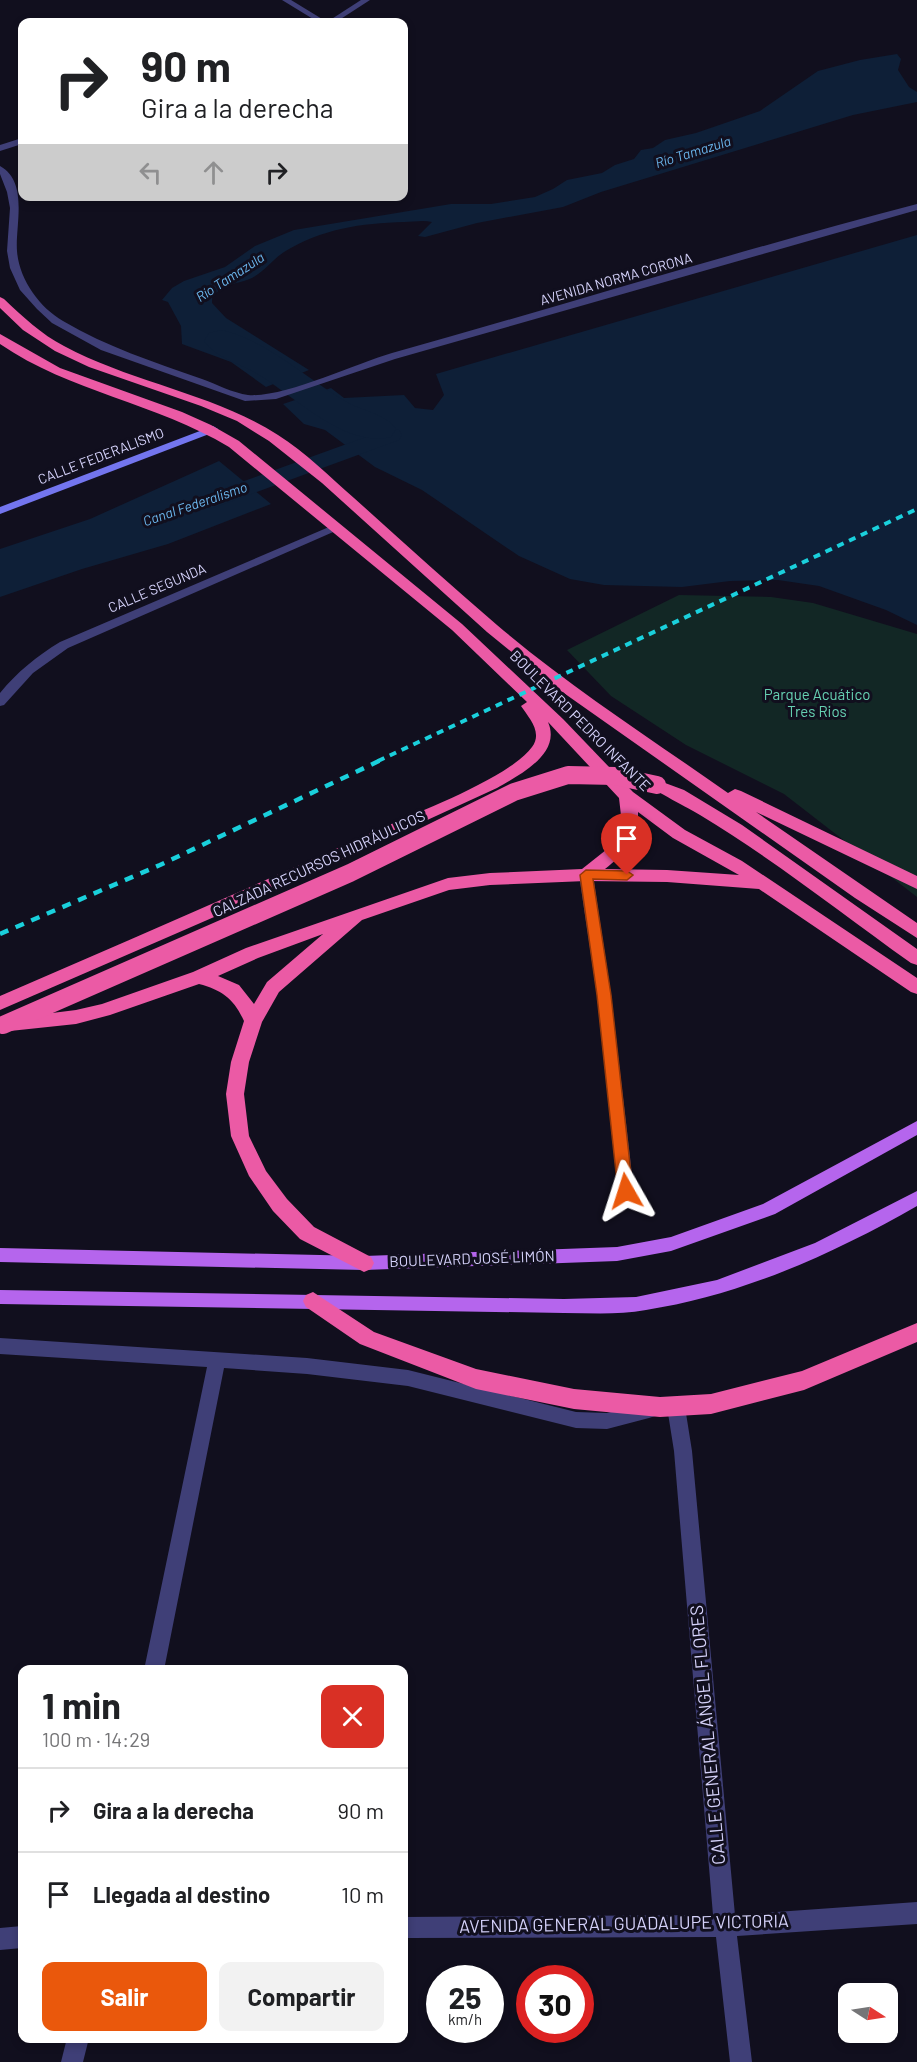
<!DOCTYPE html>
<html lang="es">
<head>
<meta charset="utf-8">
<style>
	:root { --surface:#fff; --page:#f2f2f2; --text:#202124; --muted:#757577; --line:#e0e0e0; --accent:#ea580c }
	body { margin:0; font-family:Barlow,sans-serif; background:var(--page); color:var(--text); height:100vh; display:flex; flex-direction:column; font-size:22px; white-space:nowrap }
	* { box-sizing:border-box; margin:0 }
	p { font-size:20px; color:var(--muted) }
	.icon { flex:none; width:33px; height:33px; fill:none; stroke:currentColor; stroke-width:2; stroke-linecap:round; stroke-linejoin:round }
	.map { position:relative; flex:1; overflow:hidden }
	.drawer { position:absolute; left:18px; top:1665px; width:390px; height:378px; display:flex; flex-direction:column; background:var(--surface); border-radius:12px; box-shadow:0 3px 9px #0003 }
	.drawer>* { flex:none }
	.guide { position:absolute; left:18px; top:18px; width:390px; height:183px; border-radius:12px; box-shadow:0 3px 9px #0003; background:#fff; color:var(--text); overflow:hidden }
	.needle { width:39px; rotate:102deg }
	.fabs { position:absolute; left:838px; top:1983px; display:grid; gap:12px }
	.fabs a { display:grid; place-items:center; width:60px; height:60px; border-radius:12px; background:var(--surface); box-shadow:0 3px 9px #0003; font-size:30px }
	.speed { position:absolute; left:426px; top:1965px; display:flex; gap:12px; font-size:30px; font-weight:700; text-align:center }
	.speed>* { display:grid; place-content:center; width:78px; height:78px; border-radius:50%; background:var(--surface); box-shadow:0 3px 9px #0003; line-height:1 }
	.speed small { font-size:15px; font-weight:400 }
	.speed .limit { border:9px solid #d22; background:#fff; color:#111 }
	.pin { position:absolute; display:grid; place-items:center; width:51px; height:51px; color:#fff; margin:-62px -26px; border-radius:50% 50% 50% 0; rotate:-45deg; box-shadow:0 0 6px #0007 }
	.pin .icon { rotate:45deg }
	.me { position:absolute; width:66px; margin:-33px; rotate:354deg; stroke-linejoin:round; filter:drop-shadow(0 0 4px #0008) }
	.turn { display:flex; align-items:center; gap:21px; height:126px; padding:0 24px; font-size:27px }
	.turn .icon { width:78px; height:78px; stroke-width:2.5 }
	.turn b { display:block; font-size:42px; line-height:51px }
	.lanes { display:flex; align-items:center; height:57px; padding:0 24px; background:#0003; justify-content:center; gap:30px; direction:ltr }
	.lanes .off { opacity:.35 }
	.round { display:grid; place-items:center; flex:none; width:63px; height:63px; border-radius:12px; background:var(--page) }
	.head { display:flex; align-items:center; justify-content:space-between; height:102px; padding:0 24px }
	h1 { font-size:36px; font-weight:700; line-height:45px }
	.cta { display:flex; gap:12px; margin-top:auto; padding:12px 24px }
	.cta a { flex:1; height:69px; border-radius:12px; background:var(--accent); color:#fff; font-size:24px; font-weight:700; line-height:69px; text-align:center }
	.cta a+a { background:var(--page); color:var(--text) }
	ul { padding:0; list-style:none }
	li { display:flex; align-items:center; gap:18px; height:84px; padding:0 24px; border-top:2px solid var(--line) }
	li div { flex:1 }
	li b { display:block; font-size:22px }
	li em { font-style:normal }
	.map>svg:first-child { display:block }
	.green { fill:#122725 }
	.water { fill:#0e1f37 }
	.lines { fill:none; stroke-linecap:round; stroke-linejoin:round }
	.canal { fill:#0e1f37; fill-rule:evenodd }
	.river { fill:#0e1f37; fill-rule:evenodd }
	.street { fill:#3f3f77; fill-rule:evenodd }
	.secondary { fill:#7375ee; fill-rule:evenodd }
	.primary { fill:#b565ed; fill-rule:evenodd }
	.highway { fill:#eb5aa5; fill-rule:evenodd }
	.rail-far1 { stroke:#1ad0dc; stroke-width:4; stroke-dasharray:7 6; stroke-linecap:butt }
	.rail { stroke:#1ad0dc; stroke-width:4.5; stroke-dasharray:9 8; stroke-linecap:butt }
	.highway-bridge { stroke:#eb5aa5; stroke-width:18 }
	.route { fill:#ea580c; stroke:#983908; stroke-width:1.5 }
	.labels { text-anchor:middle; stroke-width:6; stroke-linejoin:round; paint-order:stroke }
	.far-water-label { font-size:14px; font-style:italic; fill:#6bb6ed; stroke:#110f1e }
	.far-street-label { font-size:14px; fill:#d4d1f9; stroke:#110f1e }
	.park-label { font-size:15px; fill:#66d0b2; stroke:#110f1e }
	.street-label { font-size:15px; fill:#d4d1f9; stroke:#110f1e }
	.near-street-label { font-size:18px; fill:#d4d1f9; stroke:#110f1e }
</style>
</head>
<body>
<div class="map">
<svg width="917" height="2062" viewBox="0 0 917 2062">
	<rect width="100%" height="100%" fill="#110f1e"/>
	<!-- green -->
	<path class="green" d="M679 595 771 597 813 603 917 634V897L784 794 686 745 611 696 567 650Z"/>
	<!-- water -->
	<g class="water">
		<path d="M897 54 901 59 898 70 909 87 917 92V102L853 115 601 192 563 207 477 223 425 237 418 236 432 222C423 220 413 222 404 222 362 223 321 229 284 252 272 260 265 271 252 278 239 284 219 284 212 299V303L226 318 309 370 266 387 231 362 182 344 181 326 168 302 162 300 172 288 184 281 225 267 255 246 294 230 451 204H491L535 197 553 189 567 180 602 173 615 165 634 159 641 150 653 148 665 140 696 133 760 111 818 71 860 60Z"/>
		<path d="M917 235V625L886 610 819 586 778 580 730 581 682 587 604 585 570 579 519 556 422 490 375 467 325 430 304 424 283 404 331 388 344 398 404 395 415 408 433 410 444 395 436 374Z"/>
		<path d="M219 461 271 504 168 544 82 569 0 597V549L90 519Z"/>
	</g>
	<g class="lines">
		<!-- canal -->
		<path class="canal" d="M391 428 399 430 402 435 399 440 216 507 208 509 200 507 196 502 200 497Z"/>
		<!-- river -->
		<path class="river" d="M222 330C270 342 304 377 345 401 361 411 385 413 396 429L391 437C344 449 292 393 254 372 238 363 215 357 204 341L209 333Z"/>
		<!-- street -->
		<g class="street">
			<path d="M282 0H291L327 22H318Z"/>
			<path d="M361 0H370L336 22H327Z"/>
			<path d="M22 138V144L0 151V145Z"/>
			<path d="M0 166C29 182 15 226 17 251 19 279 39 307 63 321 107 347 154 362 202 379 216 384 233 393 248 395 284 398 354 364 392 353 567 304 741 250 917 204V210L395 359 276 399 245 401 101 350 52 323 37 309 20 290 10 268 7 251 10 208 7 192 0 174Z"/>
			<path d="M336 524 342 527 340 529 68 648 33 673 4 705 0 706V693C17 672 37 656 60 642Z"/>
			<path d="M586 870 593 875 611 995 634 1191 632 1196 626 1198 620 1196 618 1191 597 995 579 875Z"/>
			<path d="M0 1338 307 1358 408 1370 576 1412 607 1413 649 1402 655 1404 658 1410 655 1416 649 1418 607 1429 576 1428 408 1386 307 1374 224 1368 164 1670H144L207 1367 0 1354Z"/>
			<path d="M676 1399 682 1401 685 1407 692 1451 735 1915 917 1902V1924L737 1936 752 2062H730L716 1937 404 1938V1917L713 1915 674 1451 667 1407 670 1401Z"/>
			<path d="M22 1926V1948L0 1950V1928Z"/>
			<path d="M67 2038H89L83 2062H61Z"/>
		</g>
		<!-- secondary -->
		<path class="secondary" d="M213 426 218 429 217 431 0 514V507Z"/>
		<!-- primary -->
		<g class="primary">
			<path d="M917 1121V1135L775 1214 671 1251 617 1261 364 1270 0 1262V1248L364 1256 617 1247 671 1237 763 1204Z"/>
			<path d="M917 1191V1206C833 1254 742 1295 646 1310 619 1315 591 1313 564 1313L0 1304V1290L564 1299 636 1297 717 1280 815 1243Z"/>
		</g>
		<!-- highway -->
		<g class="highway">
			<path d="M0 297 4 299C23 317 41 334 64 346 133 383 212 393 278 435 305 452 330 477 354 498 402 541 449 584 497 625 570 687 650 738 728 793L735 789 741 791 917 876V889L756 812 917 923V938L855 898 551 684 487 632 322 483 269 441 237 421 201 406 89 367 55 351 23 330 0 308Z"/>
			<path d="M0 334 60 368 182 412 211 425 239 441 462 624 563 719 633 792 685 830 742 861 917 978V994L911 992 759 889 667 882 586 881 490 885 449 890 362 920 279 992 262 1022 249 1062 244 1094 249 1136 266 1171 287 1199 314 1227 371 1257 374 1263 371 1269 364 1272 300 1239 273 1211 249 1176 231 1136 226 1094 231 1062 244 1021C234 999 222 990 199 984L110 1015 76 1024 10 1031 4 1029 1 1024 4 1019 76 1010 102 1004 193 972 246 948 448 878 490 873 582 869 611 846 620 835 622 824 619 798 548 722C562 754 519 775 497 788L251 901 0 1010V996C127 941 254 886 380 829 418 812 509 778 532 747 543 732 529 718 521 706L527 702 452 630 229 447C156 403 70 392 0 344ZM638 812 673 838 739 875 667 870 605 869C625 853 639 839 638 812ZM323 934 267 982 254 1004 239 985 218 976 258 958Z"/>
			<path d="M657 780 684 790 742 825 917 949V965L911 963C841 913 773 859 700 815 691 809 652 790 649 785L651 781Z"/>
			<path d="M313 1292 374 1332 476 1369 574 1389 660 1397 711 1394 802 1371 917 1323V1342L804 1390 711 1414 660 1417 574 1409 476 1389 360 1344 306 1307 303 1301 306 1295Z"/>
		</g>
		<!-- rail-far1 -->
		<path class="rail-far1" d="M378 761 917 509"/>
		<!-- rail -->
		<path class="rail" d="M0 934 160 865 381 760"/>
		<!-- highway-bridge -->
		<path class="highway-bridge" d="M3 1025 350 873 514 792 568 775 615 776 657 785"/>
	</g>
	<!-- route -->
	<path class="route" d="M586 870 627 871 633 875 627 880 593 879 611 995 633 1191 631 1195H620L618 1191 597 995 580 875Z"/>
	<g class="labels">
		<!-- far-water labels -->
		<g class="far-water-label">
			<text transform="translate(693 152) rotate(-17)" y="5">Río Tamazula</text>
			<text transform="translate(230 277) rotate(-33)" y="5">Río Tamazula</text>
			<text transform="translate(195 504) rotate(-19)" y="5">Canal Federalismo</text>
		</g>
		<!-- far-street labels -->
		<g class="far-street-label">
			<text transform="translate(616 279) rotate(-16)" y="5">AVENIDA NORMA CORONA</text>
			<text transform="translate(101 456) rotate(-21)" y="5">CALLE FEDERALISMO</text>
			<text transform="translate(157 588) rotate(-23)" y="5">CALLE SEGUNDA</text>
		</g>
		<!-- park labels -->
		<g class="park-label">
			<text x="817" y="700">Parque Acuático<tspan x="817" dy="17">Tres Rios</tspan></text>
		</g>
		<!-- street labels -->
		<g class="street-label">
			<text transform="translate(580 721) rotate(45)" y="5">BOULEVARD PEDRO INFANTE</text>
			<text transform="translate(319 864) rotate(-25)" y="5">CALZADA RECURSOS HIDRÁULICOS</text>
			<text transform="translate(472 1259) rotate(-2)" y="5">BOULEVARD JOSÉ LIMÓN</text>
		</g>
		<!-- near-street labels -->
		<g class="near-street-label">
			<text transform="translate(708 1735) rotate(-95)" y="6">CALLE GENERAL ÁNGEL FLORES</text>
			<text transform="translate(624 1924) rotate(-1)" y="6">AVENIDA GENERAL GUADALUPE VICTORIA</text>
		</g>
	</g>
</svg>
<div class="fabs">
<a><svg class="needle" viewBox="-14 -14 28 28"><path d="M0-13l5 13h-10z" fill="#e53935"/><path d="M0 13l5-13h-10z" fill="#757577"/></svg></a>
</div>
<div class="speed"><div>25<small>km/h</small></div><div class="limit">30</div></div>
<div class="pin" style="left:627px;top:875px;background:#d93025"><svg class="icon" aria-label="arrive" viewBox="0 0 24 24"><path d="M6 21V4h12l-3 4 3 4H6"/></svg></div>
<svg class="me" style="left:626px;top:1191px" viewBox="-20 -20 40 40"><path d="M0-17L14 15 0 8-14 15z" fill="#ea580c" stroke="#fff" stroke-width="4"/></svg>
<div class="guide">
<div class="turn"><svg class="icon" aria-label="right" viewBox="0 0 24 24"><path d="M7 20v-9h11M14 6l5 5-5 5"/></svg><div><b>90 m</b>Gira a la derecha</div></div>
<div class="lanes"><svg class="icon off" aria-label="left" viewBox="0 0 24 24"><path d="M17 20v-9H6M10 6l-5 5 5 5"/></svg><svg class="icon off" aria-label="ahead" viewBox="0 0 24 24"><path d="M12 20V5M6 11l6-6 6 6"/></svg><svg class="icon" aria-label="right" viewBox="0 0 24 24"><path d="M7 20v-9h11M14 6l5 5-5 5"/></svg></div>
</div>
<section class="drawer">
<div class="head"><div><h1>1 min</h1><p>100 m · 14:29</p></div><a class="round" style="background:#d93025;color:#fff"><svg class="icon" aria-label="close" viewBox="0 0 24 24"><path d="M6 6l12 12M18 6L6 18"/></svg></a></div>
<ul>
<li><svg class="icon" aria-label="right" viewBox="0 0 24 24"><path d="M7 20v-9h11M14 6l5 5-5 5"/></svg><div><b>Gira a la derecha</b></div><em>90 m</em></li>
<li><svg class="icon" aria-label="arrive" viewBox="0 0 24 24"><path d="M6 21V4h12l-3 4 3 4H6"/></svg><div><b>Llegada al destino</b></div><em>10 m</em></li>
</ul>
<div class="cta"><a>Salir</a><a>Compartir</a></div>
</section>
</div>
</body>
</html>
